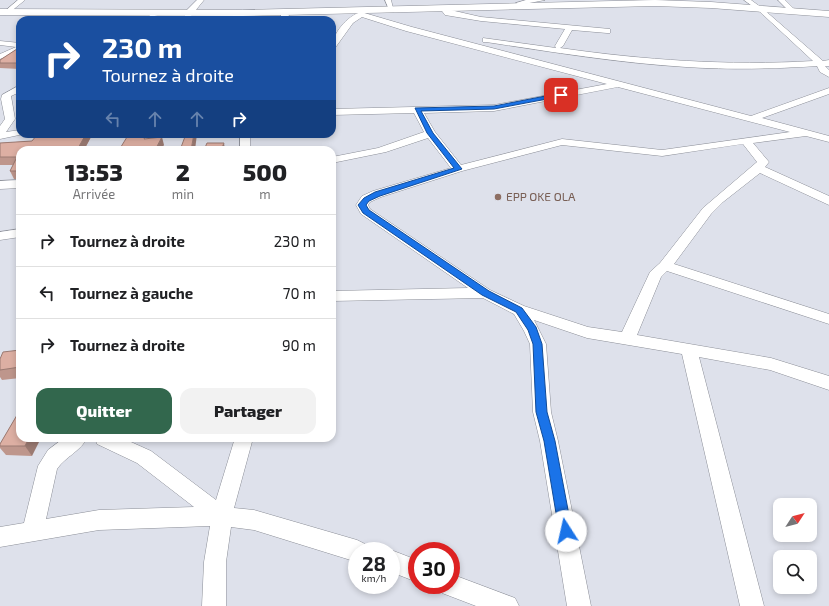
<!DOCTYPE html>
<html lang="fr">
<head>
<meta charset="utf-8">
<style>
	:root { --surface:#fff; --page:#f2f2f2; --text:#202124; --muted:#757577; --line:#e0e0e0; --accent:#32674d }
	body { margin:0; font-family:"Exo 2",sans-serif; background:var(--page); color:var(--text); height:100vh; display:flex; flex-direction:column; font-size:15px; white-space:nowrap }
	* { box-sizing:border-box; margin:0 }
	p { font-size:13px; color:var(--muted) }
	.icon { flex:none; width:22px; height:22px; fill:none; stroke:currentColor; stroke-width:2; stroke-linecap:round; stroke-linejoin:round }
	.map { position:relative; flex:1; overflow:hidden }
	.details { position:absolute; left:16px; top:146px; width:320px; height:296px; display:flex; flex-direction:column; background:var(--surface); border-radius:12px; box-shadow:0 2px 6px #0003 }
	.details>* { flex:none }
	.top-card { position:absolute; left:16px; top:16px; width:320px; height:122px; border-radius:12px; box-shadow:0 2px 6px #0003; background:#1a4fa0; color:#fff; overflow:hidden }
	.needle { width:26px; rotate:54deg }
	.tools { position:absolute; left:773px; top:498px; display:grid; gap:8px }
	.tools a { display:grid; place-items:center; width:44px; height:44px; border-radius:8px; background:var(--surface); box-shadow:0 2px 6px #0003; font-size:20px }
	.speed { position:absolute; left:348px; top:542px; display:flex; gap:8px; font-size:20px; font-weight:700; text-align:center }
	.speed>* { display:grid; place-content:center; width:52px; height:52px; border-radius:50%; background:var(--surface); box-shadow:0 2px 6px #0003; line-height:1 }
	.speed small { font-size:10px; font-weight:400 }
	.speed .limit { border:6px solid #d22; background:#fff; color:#111 }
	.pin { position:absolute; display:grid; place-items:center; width:34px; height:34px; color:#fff; margin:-17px; border-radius:8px; box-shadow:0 2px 6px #0006 }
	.me { position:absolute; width:44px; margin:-22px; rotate:350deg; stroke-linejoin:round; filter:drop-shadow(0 0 3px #0008) }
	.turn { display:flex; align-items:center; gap:14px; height:84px; padding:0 20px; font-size:18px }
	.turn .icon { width:52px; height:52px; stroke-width:2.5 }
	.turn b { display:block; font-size:28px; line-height:34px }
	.lanes { display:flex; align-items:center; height:38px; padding:0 20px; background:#0003; justify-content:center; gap:20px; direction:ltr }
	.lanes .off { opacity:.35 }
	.eta { display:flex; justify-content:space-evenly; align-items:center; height:68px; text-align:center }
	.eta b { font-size:24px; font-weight:800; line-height:28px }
	.button { display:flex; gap:8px; margin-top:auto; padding:8px 20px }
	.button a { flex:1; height:46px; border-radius:12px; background:var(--accent); color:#fff; font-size:16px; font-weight:800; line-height:46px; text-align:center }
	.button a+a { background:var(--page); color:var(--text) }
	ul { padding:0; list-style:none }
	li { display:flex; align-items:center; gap:12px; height:52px; padding:0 20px; border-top:1px solid var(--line) }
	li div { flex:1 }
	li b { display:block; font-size:15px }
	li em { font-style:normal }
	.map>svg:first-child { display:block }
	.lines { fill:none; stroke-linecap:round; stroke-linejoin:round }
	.minor-casing { stroke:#8b8e97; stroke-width:1 }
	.major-casing { stroke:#8b8e97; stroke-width:1 }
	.minor { fill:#fff; fill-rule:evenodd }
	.major { fill:#fff; fill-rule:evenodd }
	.wall { fill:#be968c }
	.shaded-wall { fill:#9b7a72 }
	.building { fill:#ddafa3; stroke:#9b7a72 }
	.route { fill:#1a73e8; stroke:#114b97 }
	.education-dot { fill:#8d6e63; stroke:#dee1eb; stroke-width:1.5 }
	.labels { text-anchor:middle; stroke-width:4; stroke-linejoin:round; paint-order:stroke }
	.education-label { font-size:12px; fill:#785e54; stroke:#dee1eb; text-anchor:start }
</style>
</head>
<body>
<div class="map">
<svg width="829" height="606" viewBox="0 0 829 606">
	<rect width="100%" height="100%" fill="#dee1eb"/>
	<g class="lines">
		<defs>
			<g id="minor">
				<path d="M18 0H25L9 13H5V11Z"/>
				<path d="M197 0H204L191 16H185V12Z"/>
				<path d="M385 0H391L394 12H390Z"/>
				<path d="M526 0H545L519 5 516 3Z"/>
				<path d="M744 0H751L762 8 823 61 829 60V66H825L829 70V77L820 72 817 66C774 69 729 70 686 67 619 63 552 52 486 42H483V38L556 48 555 46 565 29 481 21 445 15 442 11 446 9 481 17 610 29V33H607L572 30 563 46 560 48C644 60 728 66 813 61L759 11Z"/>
				<path d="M778 0H785L796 11 790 12Z"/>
				<path d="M361 12 412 27 751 116 829 88V94L762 118 829 136V142L806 136 753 143 769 162 765 167 829 196V205L760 173 723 202 711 214 674 264 829 314V324L667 271 661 277 637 335 771 358 829 376V390L770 370 699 357 764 606H740L682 354 587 338 534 320 546 344 551 412 558 441 591 606H567L540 441 533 412 530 344 524 331 514 314 483 298 332 301V291L468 288 361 214 356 205 362 196 373 191 451 168 428 138 386 152 332 163V157L378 148 424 132 414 113 332 115V109L494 105 607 84 406 31 362 17 353 23 335 48H332C332 34 347 16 361 12ZM618 87 790 132 662 150 562 139 461 165 435 132 424 113 494 111ZM743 144 757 162 703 208 660 263 650 272 622 332 588 327 524 306 490 290 370 209 368 205 370 202 381 197 462 171 562 145 662 156Z"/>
				<path d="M282 13 289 15 287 20H279Z"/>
				<path d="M151 14 158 16 154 20H146Z"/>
				<path d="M0 41 20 43V51L0 59V54L16 47 0 45Z"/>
				<path d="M20 85V92L11 96 15 119 6 132 20 130V134H24L0 139V126L5 119 1 99 2 95Z"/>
				<rect x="240" y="134" width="10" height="16"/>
				<path d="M20 180V188L0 189V181Z"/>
				<path d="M20 229V237L0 240V232Z"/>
				<path d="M64 438H87C81 451 65 457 57 469L46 519 99 510 194 507 137 463 97 444 95 438H122L151 451 216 500 235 438H253L234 508 254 510 357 540 365 544 368 551H357V562L254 530 231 527 226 562V606H202L204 562 210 526 99 530 0 547V527L24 523 38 466 48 450Z"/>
				<path d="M391 550 417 560V582L391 572V551H389Z"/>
				<path d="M451 574 515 598 519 606H476L442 593 439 585H451Z"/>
			</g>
			<path id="major" d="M655 0 711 2 829 11V17L711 8 655 6 242 16 0 15V9L242 10Z"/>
		</defs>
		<!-- minor casing -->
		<use href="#minor" class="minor-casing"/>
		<!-- major casing -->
		<use href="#major" class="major-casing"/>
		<!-- minor -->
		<use href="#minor" class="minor"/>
		<!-- major -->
		<use href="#major" class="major"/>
	</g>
	<!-- wall -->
	<g class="wall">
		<path d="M20 47V69L0 68V60Z"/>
		<path d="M91 137 84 150H20V179H14L10 171 14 165H0V143Z"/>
		<path d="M20 350V378L2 380 0 377V359Z"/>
		<path d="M20 410 32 456 6 455 0 448V444Z"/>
		<path d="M122 438H139L138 439 130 440Z"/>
	</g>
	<!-- shaded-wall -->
	<g class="shaded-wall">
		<path d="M20 62V69L18 63Z"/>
		<path d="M86 134H90L91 137 84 150H77Z"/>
		<path d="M194 134H197L195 150H191Z"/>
		<path d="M162 137 164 145 161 150H155Z"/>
		<path d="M224 143 225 150H221Z"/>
		<path d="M29 438H41L32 456 25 446Z"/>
	</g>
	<!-- building -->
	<g class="building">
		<path d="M20 47V62L18 63H0V60Z"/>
		<path d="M61 134H86L77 150H20V171H10L17 157H0V143L32 141 36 136Z"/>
		<path d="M186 134H194L191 150H180Z"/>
		<path d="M127 137H145L144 139 162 137 155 150H119Z"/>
		<path d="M207 143H224L221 150H204Z"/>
		<path d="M20 350V367L0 370V359L3 352Z"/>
		<path d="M20 410V438H29L25 446H0V444Z"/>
	</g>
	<!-- route -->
	<path class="route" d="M561 93 563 96 494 109 421 111 433 133 462 169 380 196 369 201 366 205 369 210 489 291 522 308 536 327 542 344 547 412 555 441 572 531 570 535 566 537 561 535 559 531 544 441 536 412 533 344 528 330 516 312 482 295 363 213 358 205 364 198 375 192 454 168 427 133 415 108 494 106Z"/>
	<!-- markers -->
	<circle class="education-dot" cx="498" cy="197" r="4"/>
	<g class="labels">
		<!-- education labels -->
		<g class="education-label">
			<text x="506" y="201">EPP OKE OLA</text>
		</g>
	</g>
</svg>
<div class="tools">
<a><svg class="needle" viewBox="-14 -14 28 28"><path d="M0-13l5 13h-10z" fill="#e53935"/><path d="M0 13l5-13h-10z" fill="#757577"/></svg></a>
<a><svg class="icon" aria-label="search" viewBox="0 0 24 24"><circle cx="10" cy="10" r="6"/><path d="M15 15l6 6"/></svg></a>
</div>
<div class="speed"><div>28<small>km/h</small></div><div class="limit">30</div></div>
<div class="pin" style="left:561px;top:95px;background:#d93025"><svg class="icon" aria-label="arrive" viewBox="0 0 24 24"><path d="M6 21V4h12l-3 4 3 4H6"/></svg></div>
<svg class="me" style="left:566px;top:531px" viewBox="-20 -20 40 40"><circle r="19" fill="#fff"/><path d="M0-13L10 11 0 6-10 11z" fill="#1a73e8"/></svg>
<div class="top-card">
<div class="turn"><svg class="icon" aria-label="right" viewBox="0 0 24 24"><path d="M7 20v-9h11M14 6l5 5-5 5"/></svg><div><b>230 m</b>Tournez à droite</div></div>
<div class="lanes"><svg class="icon off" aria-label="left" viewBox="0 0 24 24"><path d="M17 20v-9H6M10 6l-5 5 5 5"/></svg><svg class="icon off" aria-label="ahead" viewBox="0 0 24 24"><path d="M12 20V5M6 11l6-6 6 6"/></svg><svg class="icon off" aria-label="ahead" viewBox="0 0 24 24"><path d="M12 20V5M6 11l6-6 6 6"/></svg><svg class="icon" aria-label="right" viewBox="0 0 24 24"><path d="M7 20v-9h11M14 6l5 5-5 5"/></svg></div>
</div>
<section class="details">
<div class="eta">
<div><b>13:53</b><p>Arrivée</p></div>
<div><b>2</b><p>min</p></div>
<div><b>500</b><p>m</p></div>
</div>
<ul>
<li><svg class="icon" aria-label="right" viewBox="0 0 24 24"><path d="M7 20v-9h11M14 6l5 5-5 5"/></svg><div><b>Tournez à droite</b></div><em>230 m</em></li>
<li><svg class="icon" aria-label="left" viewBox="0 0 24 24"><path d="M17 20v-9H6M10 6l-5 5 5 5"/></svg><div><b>Tournez à gauche</b></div><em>70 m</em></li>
<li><svg class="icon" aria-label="right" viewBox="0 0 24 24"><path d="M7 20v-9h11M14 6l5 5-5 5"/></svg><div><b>Tournez à droite</b></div><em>90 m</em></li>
</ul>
<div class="button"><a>Quitter</a><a>Partager</a></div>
</section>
</div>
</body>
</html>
